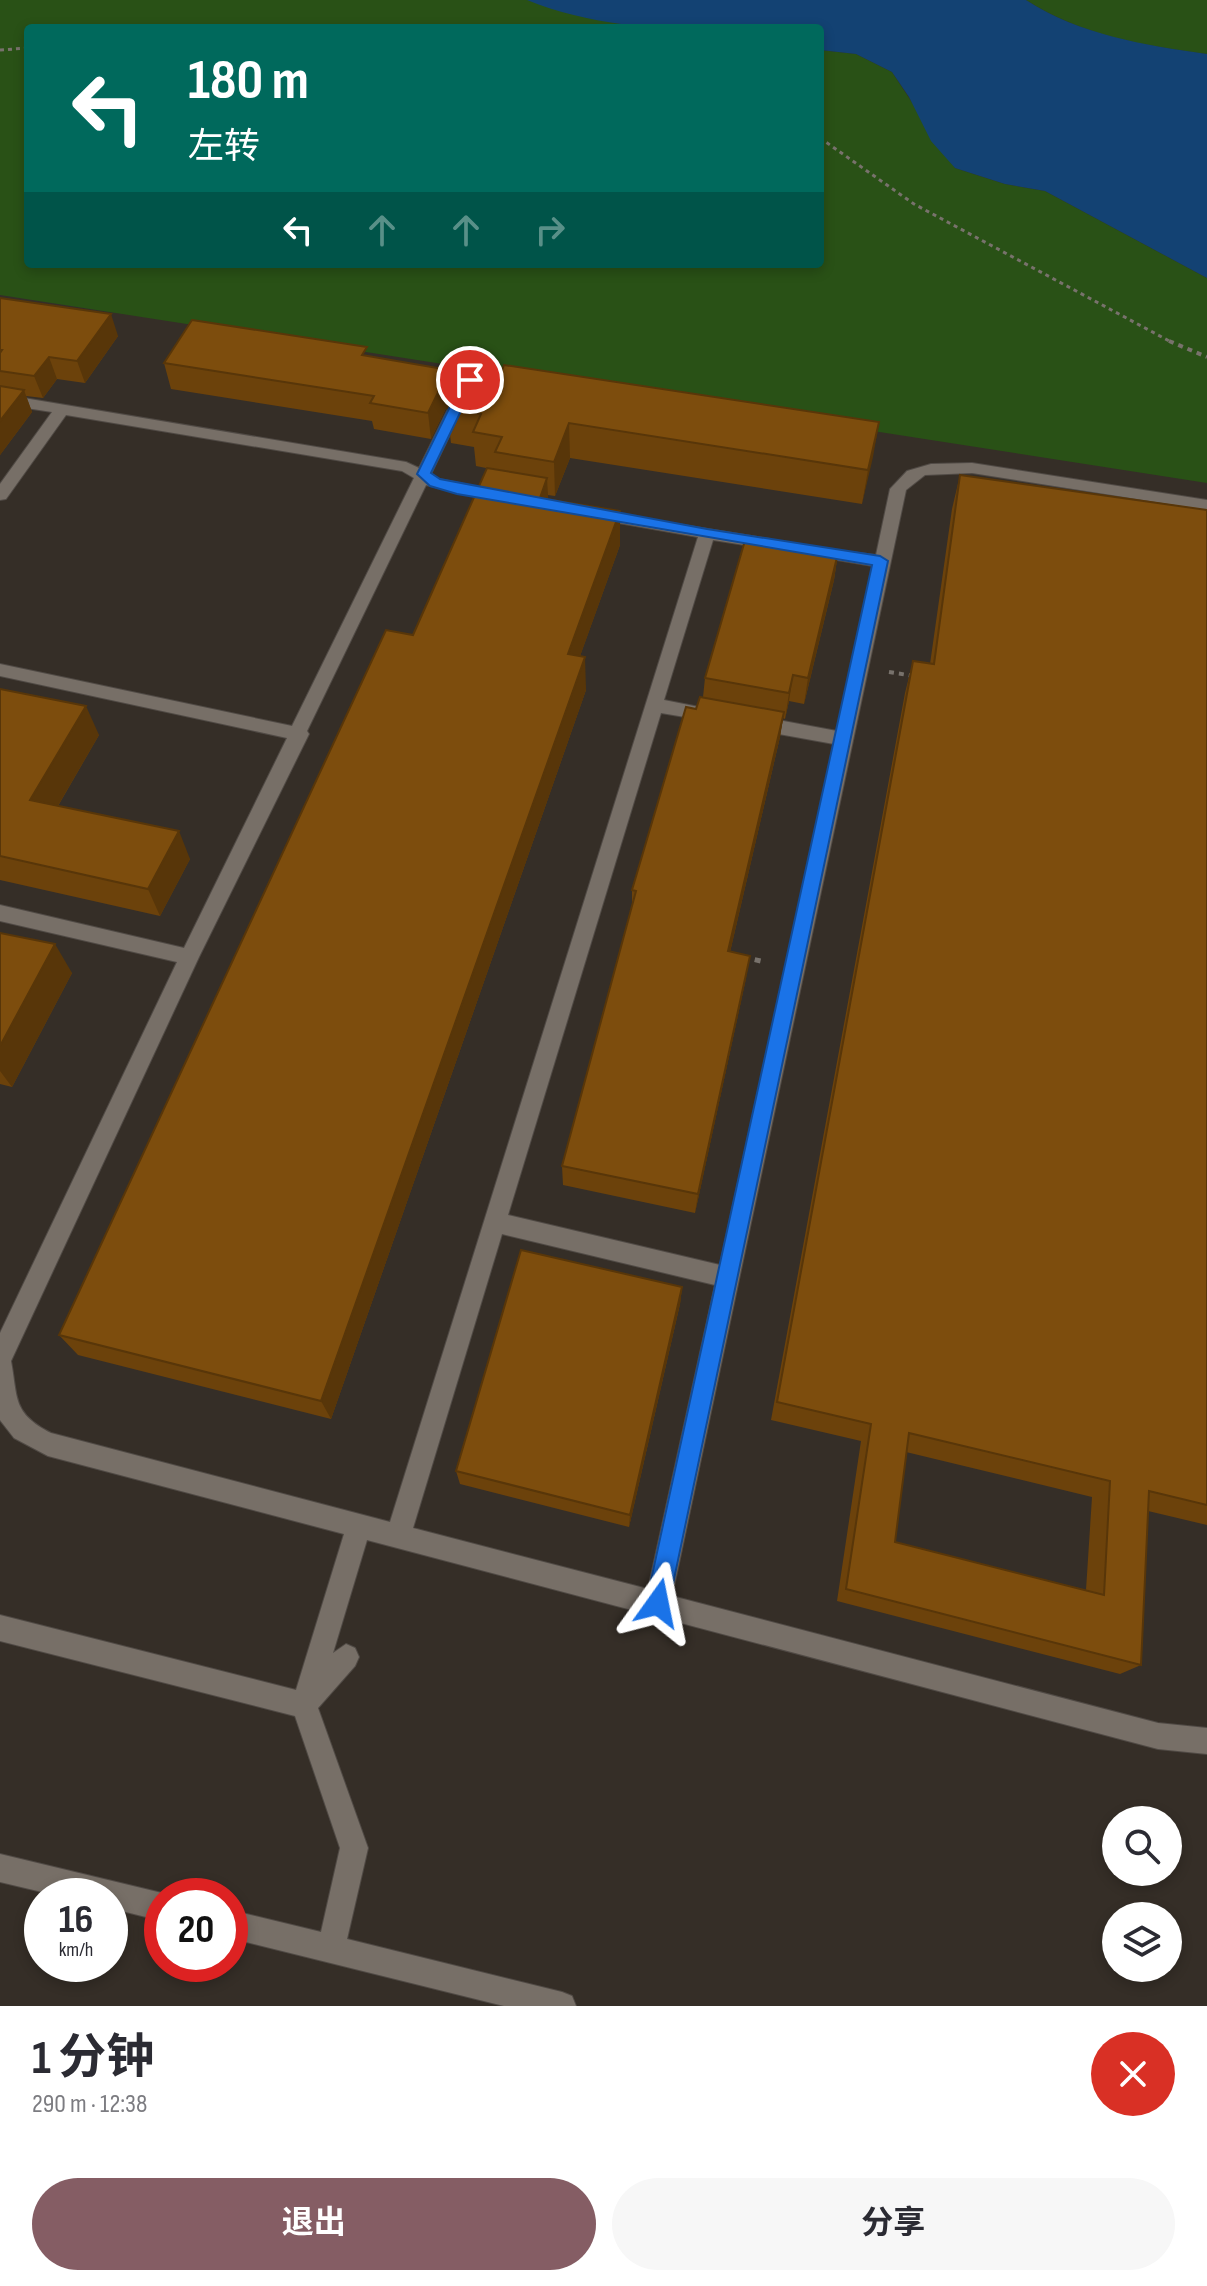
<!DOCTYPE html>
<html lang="zh">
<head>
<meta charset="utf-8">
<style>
	:root { --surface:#fff; --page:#f7f7f7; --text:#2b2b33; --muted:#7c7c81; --accent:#855d64 }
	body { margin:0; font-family:"Sofia Sans Condensed","Noto Sans SC",sans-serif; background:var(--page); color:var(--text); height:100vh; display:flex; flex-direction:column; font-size:30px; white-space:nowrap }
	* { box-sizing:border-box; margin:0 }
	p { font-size:26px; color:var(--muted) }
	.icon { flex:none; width:44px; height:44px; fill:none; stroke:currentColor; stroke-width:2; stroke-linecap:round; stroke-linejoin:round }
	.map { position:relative; height:2006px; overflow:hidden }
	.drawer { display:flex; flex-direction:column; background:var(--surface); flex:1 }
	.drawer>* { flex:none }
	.guide { position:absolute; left:24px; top:24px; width:800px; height:244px; border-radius:8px; box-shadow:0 4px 12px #0003; background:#00695c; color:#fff; overflow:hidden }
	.fabs { position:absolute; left:1102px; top:1806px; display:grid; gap:16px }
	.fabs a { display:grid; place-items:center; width:80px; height:80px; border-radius:50%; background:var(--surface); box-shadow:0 4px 12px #0003; font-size:40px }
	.speed { position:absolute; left:24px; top:1878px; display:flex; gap:16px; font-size:40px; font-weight:700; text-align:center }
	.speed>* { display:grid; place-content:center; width:104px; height:104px; border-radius:50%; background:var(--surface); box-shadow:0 4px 12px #0003; line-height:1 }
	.speed small { font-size:20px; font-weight:400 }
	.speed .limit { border:12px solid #d22; background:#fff; color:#111 }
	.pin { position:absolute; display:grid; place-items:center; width:68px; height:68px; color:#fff; margin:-34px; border:4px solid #fff; border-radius:50%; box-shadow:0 2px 8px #0007 }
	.me { position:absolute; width:88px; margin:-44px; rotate:12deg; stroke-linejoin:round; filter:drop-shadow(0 0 6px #0008) }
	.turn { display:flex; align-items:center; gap:28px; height:168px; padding:0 32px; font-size:36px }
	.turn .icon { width:104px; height:104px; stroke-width:2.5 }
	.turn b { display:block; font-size:56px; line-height:68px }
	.lanes { display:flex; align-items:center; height:76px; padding:0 32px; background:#0003; justify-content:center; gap:40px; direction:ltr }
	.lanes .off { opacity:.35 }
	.round { display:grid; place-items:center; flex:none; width:84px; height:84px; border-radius:42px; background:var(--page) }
	.overview { display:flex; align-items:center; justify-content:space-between; height:136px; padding:0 32px }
	h1 { font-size:48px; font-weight:700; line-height:60px }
	.cta { display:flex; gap:16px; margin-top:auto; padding:16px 32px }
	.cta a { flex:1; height:92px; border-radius:48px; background:var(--accent); color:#fff; font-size:32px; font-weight:700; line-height:92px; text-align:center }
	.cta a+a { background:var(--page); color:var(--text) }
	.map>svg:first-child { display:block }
	.green { fill:#295116 }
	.water { fill:#134273 }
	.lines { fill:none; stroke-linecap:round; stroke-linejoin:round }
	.minor-casing { stroke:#504a45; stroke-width:2 }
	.path-far2 { stroke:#78726c; stroke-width:3; stroke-dasharray:4 4; stroke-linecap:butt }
	.path-far1 { stroke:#78726c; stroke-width:4; stroke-dasharray:5 5; stroke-linecap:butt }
	.path { stroke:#78726c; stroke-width:5; stroke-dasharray:6 6; stroke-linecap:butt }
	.minor { fill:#776f67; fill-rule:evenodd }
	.wall { fill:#6c420b; fill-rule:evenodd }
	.shaded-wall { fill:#583609 }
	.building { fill:#7d4d0d; stroke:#583609; stroke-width:2; fill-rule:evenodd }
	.route { fill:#1a73e8; stroke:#114b97; stroke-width:2 }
</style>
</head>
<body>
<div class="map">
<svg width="1207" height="2006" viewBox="0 0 1207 2006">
	<rect width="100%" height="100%" fill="#352e27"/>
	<!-- green -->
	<g class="green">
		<path d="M0 0H779L789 28H28V264H820V50L856 54 892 72 955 168 1005 184 1045 191 1207 278V483L0 295Z"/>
		<path d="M1026 0H1207V54C1144 46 1080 35 1026 0Z"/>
	</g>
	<!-- water -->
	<path class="water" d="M527 0H1026C1080 35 1144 45 1207 54V278L1045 191 1005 184 955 168 931 141 909 97 892 72 856 54 820 50V28C721 28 621 38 527 0Z"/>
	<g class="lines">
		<defs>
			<g id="minor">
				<path d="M0 394 406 462 419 468 453 399 460 394 467 399 431 474 439 479 508 493 510 497 502 502 426 485 307 731 309 734 199 957 11 1361C18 1398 12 1413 51 1433L390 1522 698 537 596 519 588 514 590 510 770 539 778 544 770 549 713 540 664 700 709 709 718 715 709 721 661 713 508 1215 720 1265 834 744 756 730 747 723 756 716 837 731 873 566 813 556 805 551 807 547 876 555 890 489 907 471 931 464 972 463 1207 500V510L972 473 925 475 906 490 672 1596 1158 1723 1207 1728V1754L1158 1749 367 1540 333 1653 346 1644 355 1648 359 1657 355 1666 318 1708 368 1848 347 1939 562 1992 572 1996 576 2006H504L230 1938V1910L321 1932 340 1848 295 1716 0 1641V1615L296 1690 344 1534 48 1456 14 1438 0 1420V1333L177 962 0 921V905L184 948 287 738 0 676V664L292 726 414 478 402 471 66 415 6 499 0 500V484L52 412 0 404ZM502 1234 715 1285 648 1589 413 1528Z"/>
				<path d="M0 1854 162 1893 169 1896H162V1921L110 1908V1896H59L0 1882Z"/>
			</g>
		</defs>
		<!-- minor casing -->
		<use href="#minor" class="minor-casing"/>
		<!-- path-far2 -->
		<g class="path-far2">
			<path d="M0 50 28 48"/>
			<path d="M820 138 914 204 1173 343"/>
		</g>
		<!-- path-far1 -->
		<g class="path-far1">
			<path d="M1169 341 1207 357"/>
			<path d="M889 672 914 676"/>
		</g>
		<!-- path -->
		<path class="path" d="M743 957 765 962"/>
		<!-- minor -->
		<use href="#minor" class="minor"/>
	</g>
	<!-- wall -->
	<g class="wall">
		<path d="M0 298 118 336 85 383 57 379 43 398 26 396 32 412 0 455Z"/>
		<path d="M368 356 449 370 452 396 431 439 374 429 372 421 171 389 164 363Z"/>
		<path d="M502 370 879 422 862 504 570 458 555 496 548 495V499L620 545 580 656 586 690 331 1419 78 1355 59 1335 496 470 476 466 474 447 451 443 447 408Z"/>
		<path d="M960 475 1207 510V1525L1148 1511 1141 1665 1120 1674 837 1601 861 1441 771 1420 905 693 913 661 930 664 952 509ZM906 1452 1092 1497 1086 1590 895 1542Z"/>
		<path d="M838 553 834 580 804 704 789 701 785 719 783 718 780 737 730 952 746 978 695 1213 563 1185 562 1166 632 907V890L696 709 703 697 705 678Z"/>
		<path d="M0 689 99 735 58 806 190 859 160 916 0 880Z"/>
		<path d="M0 933 72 973 12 1087 0 1084Z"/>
		<path d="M682 1287 680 1304 629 1527 460 1484 456 1471Z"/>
	</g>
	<!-- shaded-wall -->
	<g class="shaded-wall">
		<path d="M111 314 118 336 85 383 77 361Z"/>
		<path d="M49 357 57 379 43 398 34 376Z"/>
		<path d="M449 370 452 396 431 439 428 413Z"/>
		<path d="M24 390 32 412 0 455V421Z"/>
		<path d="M879 422 873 457 862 504 868 470Z"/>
		<path d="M569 423 570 458 555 496 554 462Z"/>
		<path d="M547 478 549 513 540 498Z"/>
		<path d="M620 511V545L569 687 568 654Z"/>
		<path d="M838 553 834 580 804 704 808 678Z"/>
		<path d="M585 657 586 690 331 1419 321 1401Z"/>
		<path d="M793 675 789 701 785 719 789 693Z"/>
		<path d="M86 706 99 735 45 828 30 800Z"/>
		<path d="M784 712 780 737 725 974 728 951Z"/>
		<path d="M179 831 190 859 160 916 148 889Z"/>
		<path d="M55 944 72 973 12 1087 0 1071V1046Z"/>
		<path d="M750 956 746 978 695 1213 698 1194Z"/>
		<path d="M682 1287 680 1304 629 1527 630 1515Z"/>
	</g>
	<!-- building -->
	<g class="building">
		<path d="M0 298 111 314 77 361 49 357 34 376 0 371V353L2 350H0Z"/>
		<path d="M192 320 367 347 362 355 449 370 428 413 370 403 374 396 164 363Z"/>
		<path d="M468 364 502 370 504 365 879 422 868 470 569 423 554 462 495 452 502 437 473 432 481 414 447 408Z"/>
		<path d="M0 386 24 390 0 421Z"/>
		<path d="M487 468 547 478 540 498 620 511 568 654 585 657 321 1401 59 1335 386 630 413 635Z"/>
		<path d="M960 475 1207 510V1505L1149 1491 1141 1665 846 1589 871 1424 777 1402 913 661 934 664ZM909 1433 1110 1481 1104 1595 895 1542Z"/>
		<path d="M746 537 838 553 808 678 793 675 789 693 705 678Z"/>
		<path d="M0 689 86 706 30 800 179 831 148 889 0 856Z"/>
		<path d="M700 697 784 712 728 951 750 956 698 1194 562 1166 636 891 632 890 686 707 696 709Z"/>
		<path d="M0 933 55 944 0 1046Z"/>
		<path d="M521 1250 682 1287 630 1515 456 1471Z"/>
	</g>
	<!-- route -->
	<path class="route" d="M470 376 476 380 431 473 440 479 707 529 880 556 888 561 669 1603 666 1611 658 1615 649 1611 646 1603 872 565 457 494 430 486 417 474 463 380Z"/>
</svg>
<div class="fabs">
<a><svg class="icon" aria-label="search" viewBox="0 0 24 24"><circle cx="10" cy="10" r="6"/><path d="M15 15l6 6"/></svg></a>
<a><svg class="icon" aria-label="layers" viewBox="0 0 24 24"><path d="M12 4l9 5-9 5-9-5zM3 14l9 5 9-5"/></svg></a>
</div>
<div class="speed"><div>16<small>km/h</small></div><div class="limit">20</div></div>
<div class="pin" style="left:470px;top:380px;background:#d93025"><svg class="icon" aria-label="arrive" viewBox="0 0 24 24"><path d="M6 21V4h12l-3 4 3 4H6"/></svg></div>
<svg class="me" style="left:658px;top:1603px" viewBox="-20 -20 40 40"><path d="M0-17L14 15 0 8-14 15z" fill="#1a73e8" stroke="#fff" stroke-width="4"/></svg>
<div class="guide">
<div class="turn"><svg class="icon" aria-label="left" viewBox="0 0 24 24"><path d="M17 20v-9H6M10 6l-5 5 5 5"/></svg><div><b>180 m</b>左转</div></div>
<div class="lanes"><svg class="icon" aria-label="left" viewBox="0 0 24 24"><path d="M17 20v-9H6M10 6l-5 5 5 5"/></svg><svg class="icon off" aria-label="ahead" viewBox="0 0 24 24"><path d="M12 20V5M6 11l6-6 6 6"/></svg><svg class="icon off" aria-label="ahead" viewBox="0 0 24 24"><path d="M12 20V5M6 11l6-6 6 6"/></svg><svg class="icon off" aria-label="right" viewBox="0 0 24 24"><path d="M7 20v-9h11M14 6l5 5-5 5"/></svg></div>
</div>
</div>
<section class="drawer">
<div class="overview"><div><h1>1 分钟</h1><p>290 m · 12:38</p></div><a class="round" style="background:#d93025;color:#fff"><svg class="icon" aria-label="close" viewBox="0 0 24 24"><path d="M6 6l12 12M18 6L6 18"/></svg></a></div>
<div class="cta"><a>退出</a><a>分享</a></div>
</section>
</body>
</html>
